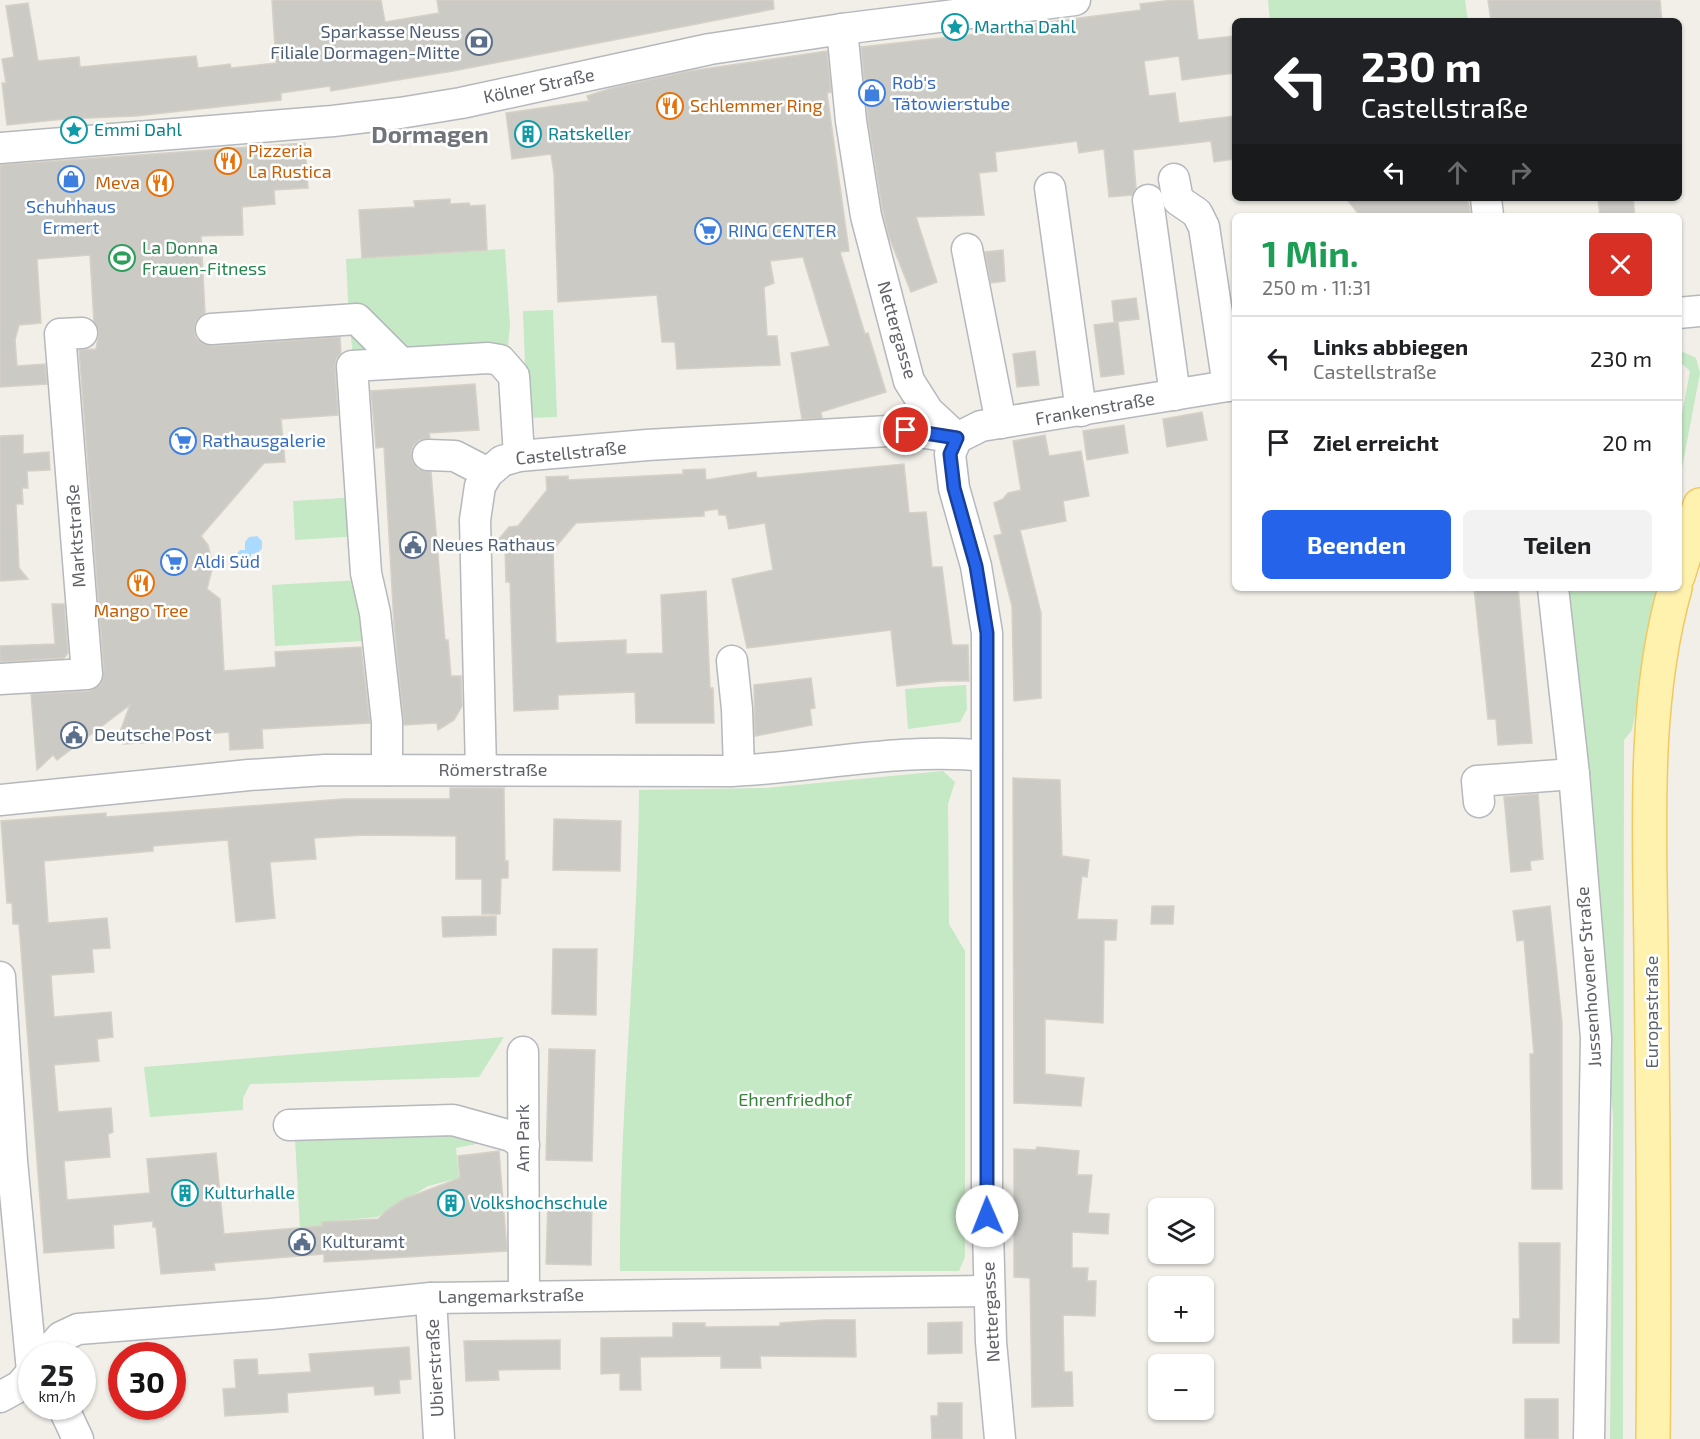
<!DOCTYPE html>
<html lang="de">
<head>
<meta charset="utf-8">
<style>
	:root { --surface:#fff; --page:#f2f2f2; --text:#202124; --muted:#757577; --line:#e0e0e0; --accent:#2563eb }
	body { margin:0; font-family:"Exo 2",sans-serif; background:var(--page); color:var(--text); height:100vh; display:flex; flex-direction:column; font-size:22px; white-space:nowrap }
	* { box-sizing:border-box; margin:0 }
	p { font-size:20px; color:var(--muted) }
	.icon { flex:none; width:33px; height:33px; fill:none; stroke:currentColor; stroke-width:2; stroke-linecap:round; stroke-linejoin:round }
	.map { position:relative; flex:1; overflow:hidden }
	.details { position:absolute; left:1232px; top:213px; width:450px; height:378px; display:flex; flex-direction:column; background:var(--surface); border-radius:9px; box-shadow:0 2px 4px #0004 }
	.details>* { flex:none }
	.top-card { position:absolute; left:1232px; top:18px; width:450px; height:183px; border-radius:9px; box-shadow:0 2px 4px #0004; background:#202124; color:#fff; overflow:hidden }
	.buttons { position:absolute; left:1148px; top:1198px; display:grid; gap:12px }
	.buttons a { display:grid; place-items:center; width:66px; height:66px; border-radius:9px; background:var(--surface); box-shadow:0 2px 4px #0004; font-size:30px }
	.speed { position:absolute; left:18px; top:1342px; display:flex; gap:12px; font-size:30px; font-weight:700; text-align:center }
	.speed>* { display:grid; place-content:center; width:78px; height:78px; border-radius:50%; background:var(--surface); box-shadow:0 2px 4px #0004; line-height:1 }
	.speed small { font-size:15px; font-weight:400 }
	.speed .limit { border:9px solid #d22; background:#fff; color:#111 }
	.pin { position:absolute; display:grid; place-items:center; width:51px; height:51px; color:#fff; margin:-26px; border:3px solid #fff; border-radius:50%; box-shadow:0 2px 6px #0007 }
	.me { position:absolute; width:66px; margin:-33px; rotate:359deg; stroke-linejoin:round; filter:drop-shadow(0 0 4px #0008) }
	.turn { display:flex; align-items:center; gap:21px; height:126px; padding:0 30px; font-size:27px }
	.turn .icon { width:78px; height:78px; stroke-width:2.5 }
	.turn b { display:block; font-size:42px; line-height:51px }
	.lanes { display:flex; align-items:center; height:57px; padding:0 30px; background:#0003; justify-content:center; gap:30px; direction:ltr }
	.lanes .off { opacity:.35 }
	.round { display:grid; place-items:center; flex:none; width:63px; height:63px; border-radius:9px; background:var(--page) }
	.summary { display:flex; align-items:center; justify-content:space-between; height:102px; padding:0 30px }
	h1 { font-size:36px; font-weight:700; line-height:45px; color:#1e9e55 }
	.cta { display:flex; gap:12px; margin-top:auto; padding:12px 30px }
	.cta a { flex:1; height:69px; border-radius:9px; background:var(--accent); color:#fff; font-size:24px; font-weight:700; line-height:69px; text-align:center }
	.cta a+a { background:var(--page); color:var(--text) }
	ul { padding:0; list-style:none }
	li { display:flex; align-items:center; gap:18px; height:84px; padding:0 30px; border-top:2px solid var(--line) }
	li div { flex:1 }
	li b { display:block; font-size:22px }
	li em { font-style:normal }
	.map>svg:first-child { display:block }
	.green { fill:#c5e8c5 }
	.water { fill:#aadaff }
	.building { fill:#cccac5; stroke:#d6d1c6; stroke-width:1.5 }
	.lines { fill:none; stroke-linecap:round; stroke-linejoin:round }
	.minor-casing { stroke:#b5b8bc; stroke-width:33 }
	.major-casing { stroke:#f2c960; stroke-width:36 }
	.minor { stroke:#fff; stroke-width:30 }
	.major { stroke:#fff2af; stroke-width:33 }
	.route-casing { stroke:#184099; stroke-width:15 }
	.route { stroke:#2563eb; stroke-width:10 }
	.labels { text-anchor:middle; stroke-width:5; stroke-linejoin:round; paint-order:stroke }
	.culture-label { font-size:18px; fill:#0d838f; stroke:#fff; text-anchor:start }
	.service-label { font-size:18px; fill:#4e5e75; stroke:#fff; text-anchor:start }
	.shop-label { font-size:18px; fill:#366cbe; stroke:#fff; text-anchor:start }
	.street-label { font-size:18px; fill:#5f6368; stroke:#fff }
	.food-label { font-size:18px; fill:#c56008; stroke:#fff; text-anchor:start }
	.leisure-label { font-size:18px; fill:#27864d; stroke:#fff; text-anchor:start }
	.park-label { font-size:18px; fill:#348238; stroke:#fff }
	.district-label { font-size:24px; font-weight:bold; fill:#70757a; stroke:#fff }
</style>
</head>
<body>
<div class="map">
<svg width="1700" height="1439" viewBox="0 0 1700 1439">
	<rect width="100%" height="100%" fill="#f1efe8"/>
	<!-- green -->
	<g class="green">
		<path d="M1268 0H1465L1468 21H1302L1290 18 1270 21Z"/>
		<path d="M505 249 510 326 507 355 354 364 349 319 346 259Z"/>
		<path d="M553 310 557 417 527 418 523 311Z"/>
		<path d="M1679 350 1696 358 1700 373 1679 484V430L1690 371 1679 361Z"/>
		<path d="M358 497 361 536 295 540 293 501Z"/>
		<path d="M359 580 363 641 275 646 272 585Z"/>
		<path d="M1566 588H1659L1632 730 1624 740 1623 1439H1610L1613 1116 1572 629Z"/>
		<path d="M966 685 967 709 960 722 908 729 905 689Z"/>
		<path d="M943 771 955 782 948 804 949 924 965 951V1257L959 1271H620C619 1111 638 951 639 790L766 788Z"/>
		<path d="M504 1037 479 1077 250 1084 243 1098V1110L150 1117 144 1067Z"/>
		<path d="M445 1126 486 1142 456 1148 459 1178 428 1186 377 1217 322 1222V1226L300 1228 295 1138Z"/>
	</g>
	<!-- water -->
	<path class="water" d="M257 536 262 541V548L258 553 251 554V560L247 564 241 565 237 561 236 555 240 550H245V542L249 537Z"/>
	<!-- building -->
	<g class="building">
		<path d="M272 0H381L385 22 439 13 437 0H773L774 9 453 71 331 91 330 86 281 93V100L136 116 65 119 7 125 2 83H6L2 59 14 57 6 6 28 3 38 61 79 57 80 67 196 56 198 68 230 64 231 68 276 63Z"/>
		<path d="M1173 0H1193L1198 40 1234 36V73L1182 80 1179 56 1144 61 1149 96 1175 93 1179 123 1234 116V159L1214 162 1211 141 1133 150 1136 188 1132 195 1109 197 1104 149 1079 153 1077 141 995 152 997 171 979 173 984 215 916 217 937 282 911 292 889 237 883 212 868 119 861 47 995 32 994 29 1141 10 1140 4Z"/>
		<path d="M1488 0H1660L1662 21H1491Z"/>
		<path d="M827 51 831 92 827 93 849 251 840 252 865 334 868 333 886 392 821 412 822 418 802 419 791 353 830 346 803 257 770 261 774 283 764 287 767 336H777L780 365 677 369 675 342H662L657 295 558 302 554 174 551 154 512 159 506 113 589 101 587 96 612 88 690 71Z"/>
		<path d="M305 143 308 188 274 190 275 204 242 207 243 235 201 236 205 313 196 321 194 331 196 338 203 344 212 346 340 337 341 353 336 359 335 367 338 415 281 419 285 462 264 463 201 536 208 545 213 565 207 589 220 599 224 671 276 667 275 652 361 647 370 723 262 729 263 748 230 750 229 732 174 737 173 741 123 744V740H117L130 705 57 760 53 755 37 770 31 694 89 691 101 684 104 673 79 350 96 349 99 332 94 322 90 255 37 259 41 323 19 325 15 340 17 366 45 364 47 384 0 387V165Z"/>
		<path d="M1346 198H1466L1469 205 1471 216H1360Z"/>
		<path d="M1598 198H1633L1635 216H1600Z"/>
		<path d="M450 199V204L469 203 470 206 485 205 487 250 362 258 359 210 415 207 414 201Z"/>
		<path d="M1003 250 1005 281 991 283 985 252Z"/>
		<path d="M1136 298 1139 319 1114 322 1112 301Z"/>
		<path d="M1118 322 1124 374 1101 377 1094 325Z"/>
		<path d="M1035 351 1039 385 1017 387 1013 354Z"/>
		<path d="M475 384 479 430 429 433 430 438 419 440 413 446 411 454 413 463 418 469 431 472 445 640H448L451 676H461L462 706 454 720 438 730 437 723 404 725 394 624 384 447 376 448 371 391Z"/>
		<path d="M1202 412 1207 440 1167 447 1163 419Z"/>
		<path d="M1124 425 1128 453 1087 460 1083 431Z"/>
		<path d="M23 435V454L49 452 50 470 27 471 28 488H22L23 504H16L19 568 28 579 0 581V436Z"/>
		<path d="M1045 435 1049 456 1081 451 1089 496 1063 501 1066 521 1020 530 1041 613V698L1014 701 1012 606 994 536 1002 534 994 503 1003 499 1008 493 1021 490 1013 441Z"/>
		<path d="M904 464 909 513 926 512 932 567H942L952 645H968L969 681H941L897 686 891 630 747 648 732 579 773 570 765 523 729 529 726 515H719L718 509 704 511V516L576 523 553 550 556 643 626 640V654L663 653 661 595 706 591 710 688H713L714 723H636L635 692 558 695V709L514 711 510 582H506L505 545 493 546 509 527 518 526 547 490 546 477 568 476V480L683 474V470L705 469 706 480 756 472 757 478Z"/>
		<path d="M1474 588H1518L1532 743 1498 745 1496 719H1488Z"/>
		<path d="M52 604H64L68 653 64 658 0 662V646L55 644Z"/>
		<path d="M811 678 815 708 810 709 812 725 755 736 754 685Z"/>
		<path d="M1013 778 1060 780 1062 856 1089 860 1087 877 1082 876 1077 919 1117 920 1116 940H1104L1103 1023 1045 1019V1074L1084 1078 1081 1106 1014 1103Z"/>
		<path d="M450 788H504L505 861H508V878H501L500 914H482V879H456V836L365 835 314 838 316 859 270 862 275 918 236 922 228 840 153 846V851L44 861 48 923 107 918 110 948 92 949 94 972 51 975 54 1017 111 1012 113 1037 97 1039 99 1061 54 1065 58 1112 111 1108 113 1132 108 1134 110 1157 64 1161 67 1200 150 1193 147 1159 216 1153 224 1234 322 1226V1222L378 1219 387 1210 404 1199 460 1178 458 1156 499 1151 507 1251 324 1262V1254L214 1263 215 1270 161 1274 156 1227H153V1221L113 1225 114 1248 44 1253 19 924H13L12 903H7L1 821 106 813V817L343 799H450Z"/>
		<path d="M1538 794 1543 859 1530 861 1531 870 1511 872 1504 797Z"/>
		<path d="M554 819 621 821 620 871 553 870Z"/>
		<path d="M1152 906H1174L1173 924H1151Z"/>
		<path d="M1550 906 1562 1023V1189H1532L1530 1054H1534L1524 940 1517 941 1513 911Z"/>
		<path d="M496 916V935L443 937 442 917Z"/>
		<path d="M553 949H597L596 1015 552 1014Z"/>
		<path d="M549 1049 595 1050 592 1161 546 1160Z"/>
		<path d="M1037 1147 1079 1151 1077 1175H1092L1088 1213 1109 1214 1108 1234 1072 1232V1268H1088L1087 1281H1096L1095 1316 1063 1315 1064 1372H1072L1073 1406 1032 1407 1030 1278 1014 1277V1149L1036 1150Z"/>
		<path d="M548 1199 592 1200 591 1265 546 1264Z"/>
		<path d="M1519 1243H1560L1559 1343H1513V1319H1520Z"/>
		<path d="M824 1320H855L856 1357 760 1356 761 1368H721V1356L640 1357 641 1390H620V1373L601 1374V1338L673 1337V1323H705V1327L780 1326V1323Z"/>
		<path d="M962 1322V1353L928 1354V1323Z"/>
		<path d="M560 1340V1369L498 1370 499 1380 466 1381 464 1341Z"/>
		<path d="M409 1347 411 1379 399 1380 400 1393 375 1395 374 1386 287 1393 288 1412 225 1416 223 1389 236 1388 234 1360 257 1359 258 1375 311 1372 309 1354Z"/>
		<rect x="1525" y="1399" width="33" height="40"/>
		<path d="M938 1403H962V1439H932L931 1416H938Z"/>
	</g>
	<g class="lines">
		<defs>
			<g id="minor">
				<path d="M842 29 851 121 866 216 909 381 928 411 957 438"/>
				<path d="M0 148 333 121 400 113 461 103 710 49 842 29 1075 0"/>
				<path d="M1174 179 1178 200 1197 213 1204 227 1228 386"/>
				<path d="M1050 188 1081 411"/>
				<path d="M1486 198 1488 216"/>
				<path d="M1148 200 1175 395"/>
				<path d="M967 249 1001 423"/>
				<path d="M1678 313 1700 311"/>
				<path d="M211 329 357 319 401 363"/>
				<path d="M957 438 950 454 954 488 976 566 987 633V1193L991 1342 1000 1439"/>
				<path d="M957 438 981 426 1234 385"/>
				<path d="M428 455 455 456 488 473"/>
				<path d="M1553 588 1574 774 1596 1038 1589 1439"/>
				<path d="M732 661 737 709 739 770"/>
				<path d="M0 679 87 674 60 334 82 333"/>
				<path d="M387 770V722L375 613 366 573 352 366 488 358 500 360 514 376 519 456"/>
				<path d="M481 770 475 520 480 486 488 473 502 461 519 456 647 445 906 430 957 438"/>
				<path d="M0 800 249 775 325 770 732 771C817 767 902 747 986 756"/>
				<path d="M1479 802 1477 781 1574 774"/>
				<path d="M0 977 12 1161 32 1371"/>
				<path d="M523 1052 524 1295"/>
				<path d="M289 1125 453 1120 511 1136 524 1145"/>
				<path d="M431 1298 439 1439"/>
				<path d="M44 1356 61 1337 78 1329 271 1314 431 1298 989 1291"/>
				<path d="M0 1397 20 1386 32 1372"/>
				<path d="M63 1407 78 1439"/>
			</g>
			<g id="major">
				<path d="M1678 576 1700 505"/>
				<path d="M1653 1439C1655 1277 1653 1115 1651 953 1650 834 1642 704 1675 588"/>
			</g>
		</defs>
		<!-- minor casing -->
		<use href="#minor" class="minor-casing"/>
		<!-- major casing -->
		<use href="#major" class="major-casing"/>
		<!-- minor -->
		<use href="#minor" class="minor"/>
		<!-- major -->
		<use href="#major" class="major"/>
	</g>
	<g class="lines">
		<defs>
			<path id="route" d="M906 430 957 438 950 454 954 488 976 566 987 633V1216"/>
		</defs>
		<!-- route casing -->
		<use href="#route" class="route-casing"/>
		<!-- route -->
		<use href="#route" class="route"/>
	</g>
	<!-- icons -->
	<defs>
		<symbol id="sight-ring" viewBox="-11 -11 22 22"><circle r="9.5" fill="#fff" stroke="#0f9aa8" stroke-width="1.5"/><path d="M0-6L1.8-2.2L6-1.7L2.9 1.2L3.7 5.4L0 3.3L-3.7 5.4L-2.9 1.2L-6-1.7L-1.8-2.2Z" fill="#0f9aa8"/></symbol>
		<symbol id="bank-ring" viewBox="-11 -11 22 22"><circle r="9.5" fill="#fff" stroke="#5c6f8a" stroke-width="1.5"/><path d="M-6-4H6V4H-6ZM0-2.3a2.3 2.3 0 1 0 0 4.6a2.3 2.3 0 1 0 0-4.6Z" fill="#5c6f8a"/></symbol>
		<symbol id="shop-ring" viewBox="-11 -11 22 22"><circle r="9.5" fill="#fff" stroke="#3f7fe0" stroke-width="1.5"/><path d="M-5-2.5h2.3a2.7 3.5 0 0 1 5.4 0H5L5.5 6h-11ZM-1.5-2.5h3a1.5 2.3 0 0 0-3 0Z" fill="#3f7fe0"/></symbol>
		<symbol id="restaurant-ring" viewBox="-11 -11 22 22"><circle r="9.5" fill="#fff" stroke="#e8710a" stroke-width="1.5"/><path d="M-5-6h1v4h1v-4h1v4h1v-4h1v5L-1.5 .5V6h-2V.5L-5-1ZM5-6V6H3V1.5H1.5Q1.5-4 5-6Z" fill="#e8710a"/></symbol>
		<symbol id="building-ring" viewBox="-11 -11 22 22"><circle r="9.5" fill="#fff" stroke="#0f9aa8" stroke-width="1.5"/><path d="M-4-6H4V6H1V3H-1V6H-4ZM-2.5-4.3h1.7v1.8h-1.7ZM.8-4.3h1.7v1.8H.8ZM-2.5-1h1.7V.8h-1.7ZM.8-1h1.7V.8H.8Z" fill="#0f9aa8"/></symbol>
		<symbol id="supermarket-ring" viewBox="-11 -11 22 22"><circle r="9.5" fill="#fff" stroke="#3f7fe0" stroke-width="1.5"/><path d="M-6-5.5h2.5l.6 2H6L4.5 2H-2.5L-4.4-4H-6ZM-1.5 3.2a1.3 1.3 0 1 0 .1 0ZM3 3.2a1.3 1.3 0 1 0 .1 0Z" fill="#3f7fe0"/></symbol>
		<symbol id="stadium-ring" viewBox="-11 -11 22 22"><circle r="9.5" fill="#fff" stroke="#2e9e5b" stroke-width="1.5"/><path d="M0-5a6.5 5 0 1 0 0 10a6.5 5 0 1 0 0-10ZM-3.5-1.8h7v3.6h-7Z" fill="#2e9e5b"/></symbol>
		<symbol id="civic-ring" viewBox="-11 -11 22 22"><circle r="9.5" fill="#fff" stroke="#5c6f8a" stroke-width="1.5"/><path d="M-.6-6.5H3V-4.5H.6V-3L4-1V1h2V6H-6V1h2V-1L-.6-3ZM-1.2 2.5V6h2.4V2.5Z" fill="#5c6f8a"/></symbol>
	</defs>
	<g fill-rule="evenodd">
		<use href="#sight-ring" x="940" y="12" width="30" height="30"/>
		<use href="#bank-ring" x="464" y="27" width="30" height="30"/>
		<use href="#shop-ring" x="857" y="78" width="30" height="30"/>
		<use href="#restaurant-ring" x="655" y="91" width="30" height="30"/>
		<use href="#sight-ring" x="59" y="115" width="30" height="30"/>
		<use href="#building-ring" x="513" y="119" width="30" height="30"/>
		<use href="#restaurant-ring" x="213" y="146" width="30" height="30"/>
		<use href="#shop-ring" x="56" y="164" width="30" height="30"/>
		<use href="#restaurant-ring" x="145" y="168" width="30" height="30"/>
		<use href="#supermarket-ring" x="693" y="216" width="30" height="30"/>
		<use href="#stadium-ring" x="107" y="243" width="30" height="30"/>
		<use href="#supermarket-ring" x="168" y="426" width="30" height="30"/>
		<use href="#civic-ring" x="398" y="530" width="30" height="30"/>
		<use href="#supermarket-ring" x="159" y="547" width="30" height="30"/>
		<use href="#restaurant-ring" x="126" y="568" width="30" height="30"/>
		<use href="#civic-ring" x="59" y="720" width="30" height="30"/>
		<use href="#building-ring" x="170" y="1178" width="30" height="30"/>
		<use href="#building-ring" x="436" y="1188" width="30" height="30"/>
		<use href="#civic-ring" x="287" y="1227" width="30" height="30"/>
	</g>
	<g class="labels">
		<!-- culture labels -->
		<g class="culture-label">
			<text x="974" y="33">Martha Dahl</text>
			<text x="94" y="136">Emmi Dahl</text>
			<text x="548" y="140">Ratskeller</text>
			<text x="204" y="1199">Kulturhalle</text>
			<text x="470" y="1209">Volkshochschule</text>
		</g>
		<!-- service labels -->
		<g class="service-label">
			<text x="460" y="38" text-anchor="end">Sparkasse Neuss<tspan x="460" dy="21">Filiale Dormagen-Mitte</tspan></text>
			<text x="432" y="551">Neues Rathaus</text>
			<text x="94" y="741">Deutsche Post</text>
			<text x="322" y="1248">Kulturamt</text>
		</g>
		<!-- shop labels -->
		<g class="shop-label">
			<text x="892" y="89">Rob's<tspan x="892" dy="21">Tätowierstube</tspan></text>
			<text x="71" y="213" text-anchor="middle">Schuhhaus<tspan x="71" dy="21">Ermert</tspan></text>
			<text x="728" y="237">RING CENTER</text>
			<text x="202" y="447">Rathausgalerie</text>
			<text x="194" y="568">Aldi Süd</text>
		</g>
		<!-- street labels -->
		<g class="street-label">
			<text transform="translate(539 86) rotate(-12)" y="6">Kölner Straße</text>
			<text transform="translate(897 330) rotate(74)" y="6">Nettergasse</text>
			<text transform="translate(1095 409) rotate(-10)" y="6">Frankenstraße</text>
			<text transform="translate(571 453) rotate(-6)" y="6">Castellstraße</text>
			<text transform="translate(76 536) rotate(-94)" y="6">Marktstraße</text>
			<text x="493" y="776">Römerstraße</text>
			<text transform="translate(1589 977) rotate(-94)" y="6">Jussenhovener Straße</text>
			<text transform="translate(1652 1012) rotate(-90)" y="6">Europastraße</text>
			<text transform="translate(523 1138) rotate(-90)" y="6">Am Park</text>
			<text transform="translate(511 1296) rotate(-1)" y="6">Langemarkstraße</text>
			<text transform="translate(991 1312) rotate(-93)" y="6">Nettergasse</text>
			<text transform="translate(435 1368) rotate(-93)" y="6">Ubierstraße</text>
		</g>
		<!-- food labels -->
		<g class="food-label">
			<text x="690" y="112">Schlemmer Ring</text>
			<text x="248" y="157">Pizzeria<tspan x="248" dy="21">La Rustica</tspan></text>
			<text x="140" y="189" text-anchor="end">Meva</text>
			<text x="141" y="617" text-anchor="middle">Mango Tree</text>
		</g>
		<!-- leisure labels -->
		<g class="leisure-label">
			<text x="142" y="254">La Donna<tspan x="142" dy="21">Frauen-Fitness</tspan></text>
		</g>
		<!-- park labels -->
		<g class="park-label">
			<text x="795" y="1106">Ehrenfriedhof</text>
		</g>
		<!-- district labels -->
		<g class="district-label">
			<text x="430" y="143">Dormagen</text>
		</g>
	</g>
</svg>
<div class="buttons">
<a><svg class="icon" aria-label="layers" viewBox="0 0 24 24"><path d="M12 4l9 5-9 5-9-5zM3 14l9 5 9-5"/></svg></a>
<a>+</a>
<a>−</a>
</div>
<div class="speed"><div>25<small>km/h</small></div><div class="limit">30</div></div>
<div class="pin" style="left:906px;top:430px;background:#d93025"><svg class="icon" aria-label="arrive" viewBox="0 0 24 24"><path d="M6 21V4h12l-3 4 3 4H6"/></svg></div>
<svg class="me" style="left:987px;top:1216px" viewBox="-20 -20 40 40"><circle r="19" fill="#fff"/><path d="M0-13L10 11 0 6-10 11z" fill="#2563eb"/></svg>
<div class="top-card">
<div class="turn"><svg class="icon" aria-label="left" viewBox="0 0 24 24"><path d="M17 20v-9H6M10 6l-5 5 5 5"/></svg><div><b>230 m</b>Castellstraße</div></div>
<div class="lanes"><svg class="icon" aria-label="left" viewBox="0 0 24 24"><path d="M17 20v-9H6M10 6l-5 5 5 5"/></svg><svg class="icon off" aria-label="ahead" viewBox="0 0 24 24"><path d="M12 20V5M6 11l6-6 6 6"/></svg><svg class="icon off" aria-label="right" viewBox="0 0 24 24"><path d="M7 20v-9h11M14 6l5 5-5 5"/></svg></div>
</div>
<section class="details">
<div class="summary"><div><h1>1 Min.</h1><p>250 m · 11:31</p></div><a class="round" style="background:#d93025;color:#fff"><svg class="icon" aria-label="close" viewBox="0 0 24 24"><path d="M6 6l12 12M18 6L6 18"/></svg></a></div>
<ul>
<li><svg class="icon" aria-label="left" viewBox="0 0 24 24"><path d="M17 20v-9H6M10 6l-5 5 5 5"/></svg><div><b>Links abbiegen</b><p>Castellstraße</p></div><em>230 m</em></li>
<li><svg class="icon" aria-label="arrive" viewBox="0 0 24 24"><path d="M6 21V4h12l-3 4 3 4H6"/></svg><div><b>Ziel erreicht</b></div><em>20 m</em></li>
</ul>
<div class="cta"><a>Beenden</a><a>Teilen</a></div>
</section>
</div>
</body>
</html>
